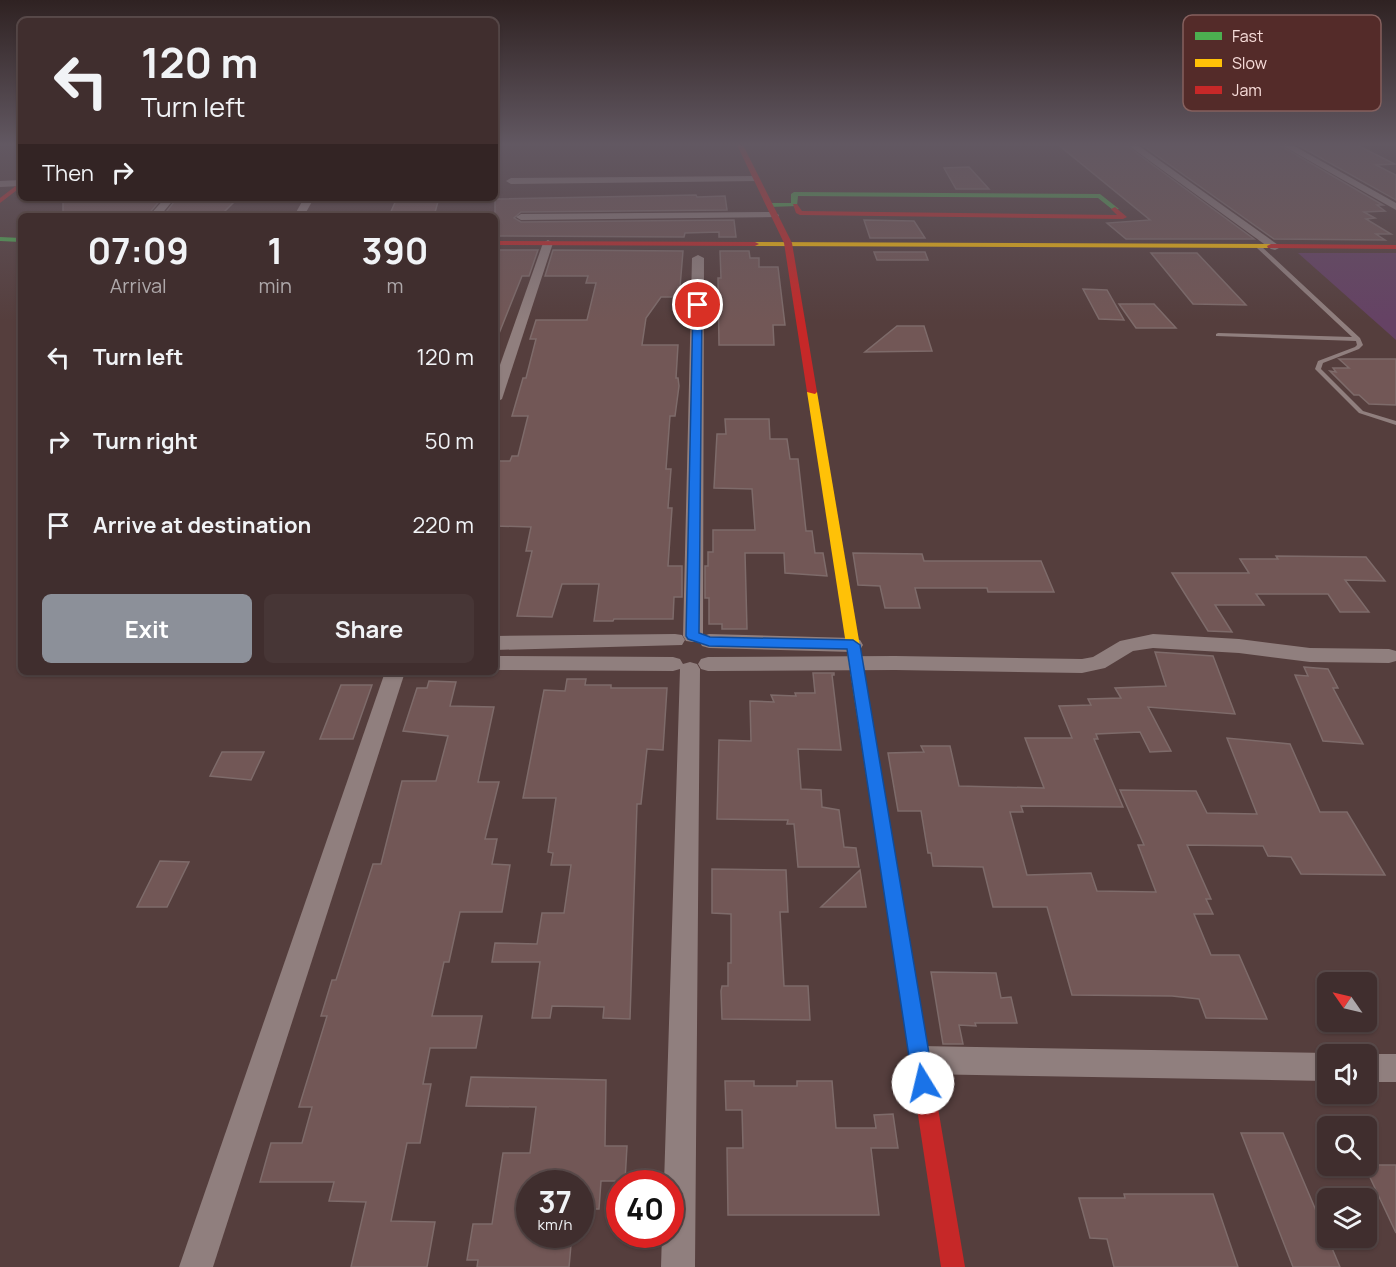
<!DOCTYPE html>
<html lang="en">
<head>
<meta charset="utf-8">
<style>
	:root { --surface:#402e2e; --page:#473636; --text:#f1f3f6; --muted:#aea8aa; --line:#594a4a; --accent:#8c9099 }
	body { margin:0; font-family:Manrope,sans-serif; background:var(--page); color:var(--text); height:100vh; display:flex; flex-direction:column; font-size:22px; white-space:nowrap }
	* { box-sizing:border-box; margin:0 }
	p { font-size:20px; color:var(--muted) }
	.icon { flex:none; width:33px; height:33px; fill:none; stroke:currentColor; stroke-width:2; stroke-linecap:round; stroke-linejoin:round }
	.map { position:relative; flex:1; overflow:hidden }
	.sheet { position:absolute; left:18px; top:213px; width:480px; height:462px; display:flex; flex-direction:column; background:var(--surface); border-radius:9px; box-shadow:0 2px 4px #0004,0 0 0 2px var(--line) }
	.sheet>* { flex:none }
	.guide { position:absolute; left:18px; top:18px; width:480px; height:183px; border-radius:9px; box-shadow:0 2px 4px #0004,0 0 0 2px var(--line); background:#402e2e; color:var(--text); overflow:hidden }
	.needle { width:39px; rotate:304deg }
	.fabs { position:absolute; left:1317px; top:972px; display:grid; gap:12px }
	.fabs a { display:grid; place-items:center; width:60px; height:60px; border-radius:9px; background:var(--surface); box-shadow:0 2px 4px #0004,0 0 0 2px var(--line); font-size:30px }
	.speed { position:absolute; left:516px; top:1170px; display:flex; gap:12px; font-size:30px; font-weight:700; text-align:center }
	.speed>* { display:grid; place-content:center; width:78px; height:78px; border-radius:50%; background:var(--surface); box-shadow:0 2px 4px #0004,0 0 0 2px var(--line); line-height:1 }
	.speed small { font-size:15px; font-weight:400 }
	.speed .limit { border:9px solid #d22; background:#fff; color:#111 }
	.pin { position:absolute; display:grid; place-items:center; width:51px; height:51px; color:#fff; margin:-26px; border:3px solid #fff; border-radius:50%; box-shadow:0 2px 6px #0007 }
	.me { position:absolute; width:66px; margin:-33px; rotate:351deg; stroke-linejoin:round; filter:drop-shadow(0 0 4px #0008) }
	.turn { display:flex; align-items:center; gap:21px; height:126px; padding:0 24px; font-size:27px }
	.turn .icon { width:78px; height:78px; stroke-width:2.5 }
	.turn b { display:block; font-size:42px; line-height:51px }
	.then { display:flex; align-items:center; height:57px; padding:0 24px; background:#0003; gap:12px; font-size:22px }
	.eta { display:flex; justify-content:space-evenly; align-items:center; height:102px; text-align:center }
	.eta b { font-size:36px; font-weight:700; line-height:42px }
	.cta { display:flex; gap:12px; margin-top:auto; padding:12px 24px }
	.cta a { flex:1; height:69px; border-radius:9px; background:var(--accent); color:#fff; font-size:24px; font-weight:700; line-height:69px; text-align:center }
	.cta a+a { background:var(--page); color:var(--text) }
	ul { padding:0; list-style:none }
	li { display:flex; align-items:center; gap:18px; height:84px; padding:0 24px }
	li div { flex:1 }
	li b { display:block; font-size:22px }
	li em { font-style:normal }
	.map>svg:first-child { display:block }
	.green { fill:#654264 }
	.building { fill:#725756; stroke:#7e6b6a; stroke-width:1.5 }
	.lines { fill:none; stroke-linecap:round; stroke-linejoin:round }
	.lane { fill:#907f7e; fill-rule:evenodd }
	.street { fill:#907f7e; fill-rule:evenodd }
	.fast { fill:#4caf50; fill-rule:evenodd }
	.slow { fill:#ffc107; fill-rule:evenodd }
	.jam { fill:#c62828; fill-rule:evenodd }
	.route { fill:#1a73e8; stroke:#114b97; stroke-width:1.5 }
	.key { fill:#542b29; stroke:#85605e; stroke-width:1.5 }
	.key-label { font-size:16px; fill:#f8ddda }
</style>
</head>
<body>
<div class="map">
<svg width="1396" height="1267" viewBox="0 0 1396 1267">
	<rect width="100%" height="100%" fill="#553e3d"/>
	<!-- green -->
	<path class="green" d="M1298 253H1396V340Z"/>
	<!-- building -->
	<g class="building">
		<path d="M1056 143H1123L1254 239H1126L1107 223 1150 220Z"/>
		<path d="M1139 143H1276L1383 205H1377L1385 211 1364 212 1375 218 1366 219 1391 234H1376L1385 240 1274 239Z"/>
		<path d="M1294 143H1353L1395 164 1376 165 1396 175V200Z"/>
		<path d="M969 167 989 189H956L944 168Z"/>
		<path d="M696 195 697 197 725 196 727 210 521 212 514 218 521 222 734 220 736 237H719V232L685 233 684 237 495 236V199Z"/>
		<path d="M63 198H162L147 216H63Z"/>
		<path d="M177 198H238L220 216H163Z"/>
		<path d="M397 198H439L434 216H389Z"/>
		<path d="M864 220 914 221 925 238H870Z"/>
		<path d="M495 250H538L529 276H522L496 341Z"/>
		<path d="M553 250 683 251 680 287H678L677 295 675 297H661L646 318 642 345H678L676 378H678L679 386 675 416H670L666 469H671L668 508H672L668 566H682V597H674L673 619H614L613 621H594L599 584H562L552 617 517 616 532 551H526L531 527 495 526V471L498 461H510L512 456H518L528 416H512L523 378H526L536 339H530L536 320H587L596 283H586L588 276H545Z"/>
		<path d="M720 251H749L750 258H759V267H778L785 325H773L774 345H719L718 278H721Z"/>
		<path d="M874 252H925L928 260H877Z"/>
		<path d="M1151 253H1197L1246 305 1193 304Z"/>
		<path d="M1083 289 1107 290 1124 320 1099 319Z"/>
		<path d="M1119 304H1154L1176 328H1136Z"/>
		<path d="M897 326H924L932 351 865 352Z"/>
		<path d="M1339 359H1396V405L1369 404 1359 395H1354L1330 371 1336 372 1333 368H1349Z"/>
		<path d="M725 419H769L770 439H787L790 459H798L806 531H812L815 553H823L827 576 785 573 784 553H745L747 629H722V624H709V598H705V566H708V552H713V530H755L752 489 714 488 717 434H726Z"/>
		<path d="M853 553 922 554 924 561H1041L1054 592H988L987 588H915L920 608H885L880 586 858 585Z"/>
		<path d="M1276 556 1366 557 1385 581 1345 580 1369 612H1340L1328 594H1256L1264 605H1215L1232 632 1208 631 1172 573H1249L1240 559H1278Z"/>
		<path d="M1155 652 1213 656 1235 714 1148 707 1171 751 1150 752 1140 732 1096 734 1098 739H1094L1123 807 1021 806 1023 812H1010L1027 875 1091 873 1097 891 1156 892 1138 845H1144L1120 790 1196 791 1207 813 1257 814 1227 738 1290 744 1320 812H1347L1385 875 1301 874 1291 857 1268 856 1263 846 1187 845 1211 899H1206L1213 914H1194L1211 955H1239L1267 1019 1206 1018 1199 999 1172 996 1072 995 1047 907H993L983 867 933 866 931 853H928L921 811H898L888 753 924 752 921 746H950L959 786 1044 788 1025 738H1072L1059 706 1091 705 1088 699 1121 698 1115 688 1166 686Z"/>
		<path d="M1304 667 1328 669 1338 688H1333L1363 744 1323 741 1295 675 1308 676Z"/>
		<path d="M813 673H834V675H832L841 750 798 749 801 789 821 790 822 807 839 810 844 847 856 848 859 867H798L794 824H787L788 820 717 819 719 740 751 741 750 701 774 702 771 695 796 696 795 693H815Z"/>
		<path d="M567 679H586L585 685H611V688H667L663 750 647 749 641 804H637L630 1019 603 1018 604 1007 552 1006 550 1018H532L540 962H492L495 943 537 944 542 913H564L571 865H551L553 853 548 852 556 798H523L544 690 565 691Z"/>
		<path d="M429 681 456 682 450 706 494 707 478 782H499L485 839H497L492 864 510 865 502 912H460L449 962H444L432 1016H482L476 1048H430L423 1084H431L420 1143H407L391 1221 435 1222 427 1267H351L366 1202 329 1201 334 1182H260L271 1143H302L312 1107H299L327 1016H321L332 980H336L373 864H381L402 781H436L448 736 403 731 417 688H427Z"/>
		<path d="M341 685H372L353 739H320Z"/>
		<path d="M222 752H264L251 780 210 776Z"/>
		<path d="M160 861 189 862 167 907H137Z"/>
		<path d="M712 869 786 870 788 912H780L784 986H808L810 1020 722 1019 721 991 722 986H728V963H731V914L712 913Z"/>
		<path d="M860 870 866 907H821Z"/>
		<path d="M931 972 996 973 1001 998 1011 997 1017 1023H975L976 1026 959 1025 963 1044H943Z"/>
		<path d="M471 1077 606 1080 605 1146H627L625 1181H601L599 1209H580V1184H530V1234H572L569 1267H477L478 1260H467L473 1224H492L503 1153H530L536 1107 466 1106Z"/>
		<path d="M725 1081H754V1086H797V1081H832L836 1128H876L874 1115 893 1114 898 1148H871L879 1215H728L727 1148H743L742 1110H726Z"/>
		<path d="M1241 1133H1283L1340 1267H1293Z"/>
		<path d="M1378 1165H1396V1233L1367 1171 1375 1172Z"/>
		<path d="M1124 1194H1213L1238 1267H1114L1107 1239 1090 1238 1079 1198H1125Z"/>
	</g>
	<g class="lines">
		<!-- lane -->
		<path class="lane" d="M1257 246H1261L1360 338 1363 345 1359 349 1323 363 1321 369 1363 411 1396 421V425L1359 413 1315 369 1318 361 1355 347 1357 345 1356 341 1216 336V334L1218 333 1352 337 1257 248Z"/>
		<!-- street -->
		<g class="street">
			<path d="M1125 143H1135L1281 247 1275 250 1271 249Z"/>
			<path d="M1278 143H1289L1396 203V210Z"/>
			<path d="M756 176 759 177V181L511 184 506 181 511 178Z"/>
			<path d="M21 180V186L0 187V181Z"/>
			<path d="M165 198H175L160 216H149Z"/>
			<path d="M304 198H314L304 216H294Z"/>
			<path d="M774 212 779 215 778 217 521 220 516 217 521 214Z"/>
			<path d="M548 240 553 243 502 399 495 403V379L543 243Z"/>
			<path d="M698 255 704 258 703 636 709 634 853 638 860 640 863 645 860 650 853 652 709 648 702 646 699 641 693 642 686 641 683 636 692 258Z"/>
			<path d="M675 634 682 635 685 640 682 645 495 650V636Z"/>
			<path d="M1153 634 1239 639 1310 648 1389 649 1396 651V661L1389 663 1310 662 1239 653 1153 648 1133 651 1105 668 1082 673 895 670 708 671 701 669 698 664 701 659 708 657 895 656 1082 659 1093 657 1120 641Z"/>
			<path d="M495 656 673 657 680 659 683 664 690 662 697 664 700 669 695 1267H661L662 1234H670V1184H664L680 669 673 671 495 670Z"/>
			<path d="M385 672H405L213 1267H179Z"/>
			<path d="M920 1046 1328 1053 1332 1054H1328V1081L920 1074 910 1070 906 1060 910 1050Z"/>
			<path d="M1364 1054H1396V1082H1366V1054Z"/>
		</g>
		<!-- fast -->
		<g class="fast">
			<path d="M794 192 1100 194 1119 209 1113 210 1098 198 798 196 797 206 769 207 766 205 769 203H791V194Z"/>
			<path d="M0 237 21 238V242L0 241Z"/>
			<path d="M878 794 884 796 886 800 928 1049 925 1056 918 1059 911 1056 908 1049 870 800 872 796Z"/>
		</g>
		<!-- slow -->
		<g class="slow">
			<path d="M755 242 1271 244 1275 246 1271 248 752 246V242Z"/>
			<path d="M812 389 817 392 886 800 884 804 878 806 872 804 870 800 807 392Z"/>
		</g>
		<!-- jam -->
		<g class="jam">
			<path d="M736 143H742L792 243 817 392 815 394 807 392 784 243Z"/>
			<path d="M21 182V187L0 203V198Z"/>
			<path d="M793 204H797L802 211 1117 215 1111 209 1115 207 1127 217 1123 219 800 215 796 213Z"/>
			<path d="M495 241 755 242 759 244 755 246 495 245Z"/>
			<path d="M1271 244 1396 245V249L1268 248 1267 246Z"/>
			<path d="M918 1039 925 1042 928 1049 965 1267H941L908 1049 911 1042Z"/>
		</g>
	</g>
	<!-- sky -->
	<linearGradient id="sky" x2="0" y2="1"><stop stop-color="#2f2222"/><stop offset="0.45" stop-color="#625862"/><stop offset="1" stop-color="#625862" stop-opacity="0"/></linearGradient>
	<rect width="1396" height="321" fill="url(#sky)"/>
	<!-- route -->
	<path class="route" d="M698 302 702 305 699 633 710 637 853 640 860 645 934 1083 931 1090 923 1093 916 1090 913 1083 847 649 709 646 688 639 686 636 693 305Z"/>
	<!-- legend -->
	<rect x="1183" y="15" width="198" height="96" rx="9" class="key"/>
	<rect x="1195" y="32" width="27" height="8" fill="#4caf50"/>
	<rect x="1195" y="59" width="27" height="8" fill="#ffc107"/>
	<rect x="1195" y="86" width="27" height="8" fill="#c62828"/>
	<g class="key-label">
		<text x="1232" y="42">Fast</text>
		<text x="1232" y="69">Slow</text>
		<text x="1232" y="96">Jam</text>
	</g>
</svg>
<div class="fabs">
<a><svg class="needle" viewBox="-14 -14 28 28"><path d="M0-13l5 13h-10z" fill="#e53935"/><path d="M0 13l5-13h-10z" fill="#aea8aa"/></svg></a>
<a><svg class="icon" aria-label="sound" viewBox="0 0 24 24"><path d="M4 9h4l5-4v14l-5-4H4zM17 9q2 3 0 6"/></svg></a>
<a><svg class="icon" aria-label="search" viewBox="0 0 24 24"><circle cx="10" cy="10" r="6"/><path d="M15 15l6 6"/></svg></a>
<a><svg class="icon" aria-label="layers" viewBox="0 0 24 24"><path d="M12 4l9 5-9 5-9-5zM3 14l9 5 9-5"/></svg></a>
</div>
<div class="speed"><div>37<small>km/h</small></div><div class="limit">40</div></div>
<div class="pin" style="left:698px;top:305px;background:#d93025"><svg class="icon" aria-label="arrive" viewBox="0 0 24 24"><path d="M6 21V4h12l-3 4 3 4H6"/></svg></div>
<svg class="me" style="left:923px;top:1083px" viewBox="-20 -20 40 40"><circle r="19" fill="#fff"/><path d="M0-13L10 11 0 6-10 11z" fill="#1a73e8"/></svg>
<div class="guide">
<div class="turn"><svg class="icon" aria-label="left" viewBox="0 0 24 24"><path d="M17 20v-9H6M10 6l-5 5 5 5"/></svg><div><b>120 m</b>Turn left</div></div>
<div class="then">Then<svg class="icon" aria-label="right" viewBox="0 0 24 24"><path d="M7 20v-9h11M14 6l5 5-5 5"/></svg></div>
</div>
<section class="sheet">
<div class="eta">
<div><b>07:09</b><p>Arrival</p></div>
<div><b>1</b><p>min</p></div>
<div><b>390</b><p>m</p></div>
</div>
<ul>
<li><svg class="icon" aria-label="left" viewBox="0 0 24 24"><path d="M17 20v-9H6M10 6l-5 5 5 5"/></svg><div><b>Turn left</b></div><em>120 m</em></li>
<li><svg class="icon" aria-label="right" viewBox="0 0 24 24"><path d="M7 20v-9h11M14 6l5 5-5 5"/></svg><div><b>Turn right</b></div><em>50 m</em></li>
<li><svg class="icon" aria-label="arrive" viewBox="0 0 24 24"><path d="M6 21V4h12l-3 4 3 4H6"/></svg><div><b>Arrive at destination</b></div><em>220 m</em></li>
</ul>
<div class="cta"><a>Exit</a><a>Share</a></div>
</section>
</div>
</body>
</html>
